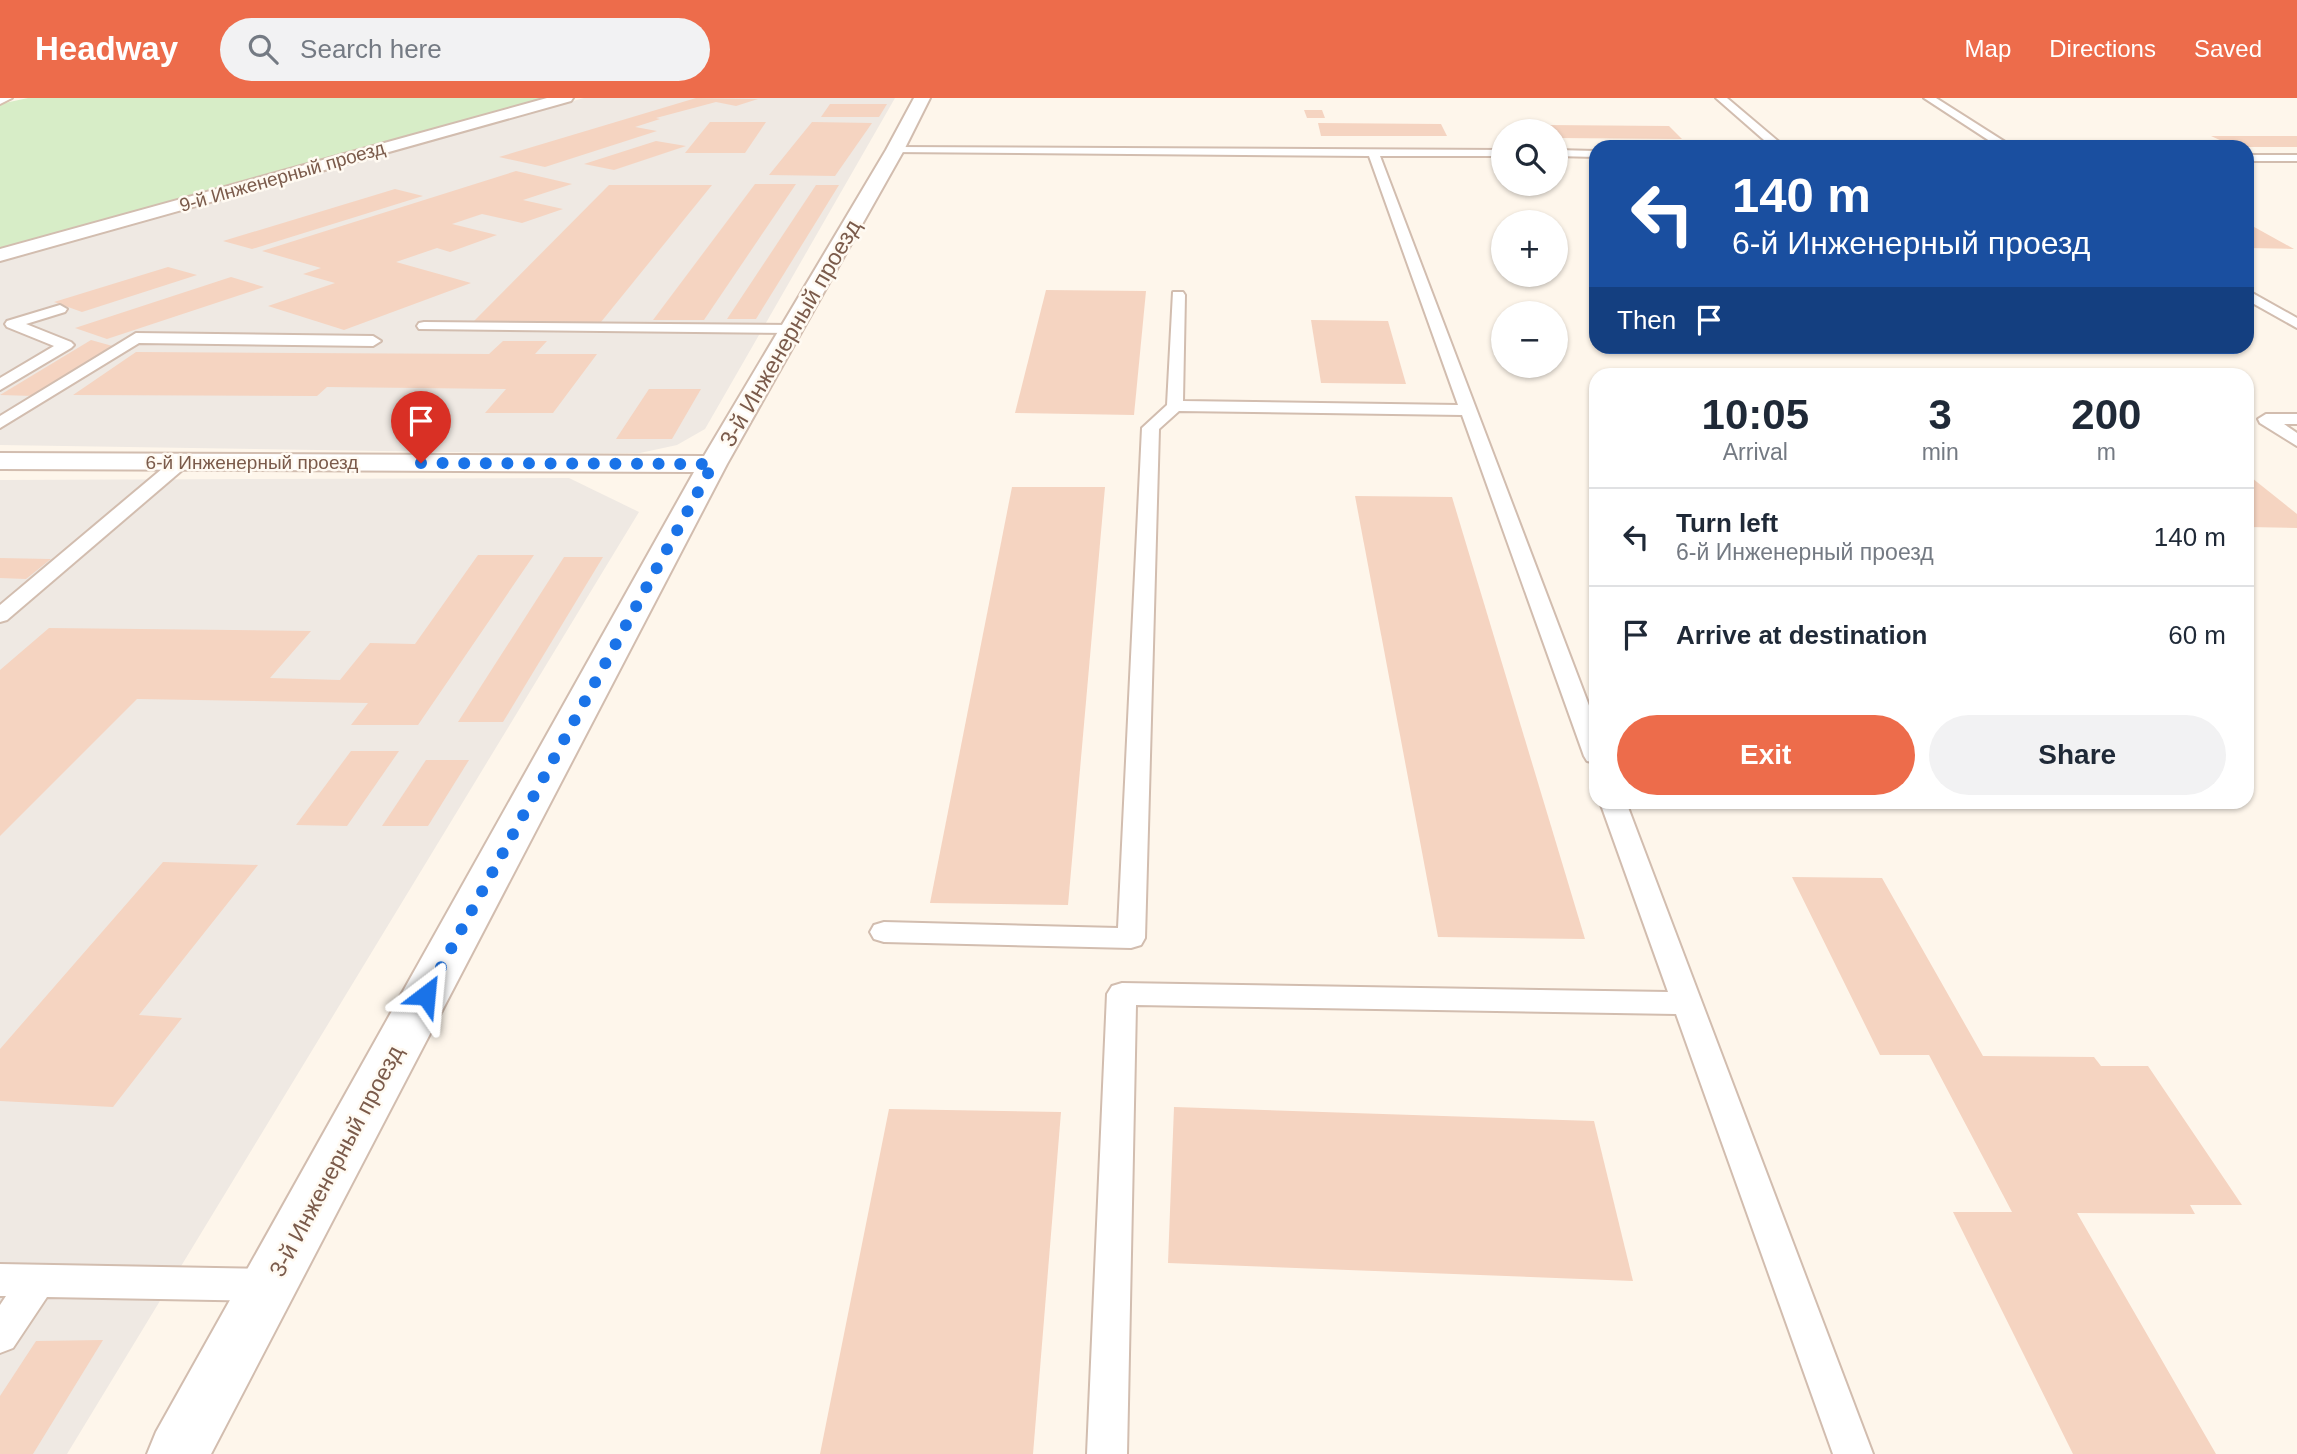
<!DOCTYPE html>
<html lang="en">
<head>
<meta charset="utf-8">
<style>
	:root { --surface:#fff; --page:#f2f2f3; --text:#1f2937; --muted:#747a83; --line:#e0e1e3; --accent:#ed6c4b }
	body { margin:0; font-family:Helvetica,sans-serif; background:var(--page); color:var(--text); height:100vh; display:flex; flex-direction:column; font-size:26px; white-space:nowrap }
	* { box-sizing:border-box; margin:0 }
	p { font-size:23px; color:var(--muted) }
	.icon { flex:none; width:38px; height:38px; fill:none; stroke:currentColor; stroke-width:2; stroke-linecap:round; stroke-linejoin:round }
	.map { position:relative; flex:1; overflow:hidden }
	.side { position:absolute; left:1589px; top:270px; width:665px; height:441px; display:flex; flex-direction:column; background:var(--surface); border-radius:21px; box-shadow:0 2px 5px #0004 }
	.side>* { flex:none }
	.hud { position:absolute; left:1589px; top:42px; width:665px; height:214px; border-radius:21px; box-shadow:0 2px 5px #0004; background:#1a4fa0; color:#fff; overflow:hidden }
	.buttons { position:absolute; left:1491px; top:21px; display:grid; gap:14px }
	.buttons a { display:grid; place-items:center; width:77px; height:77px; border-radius:50%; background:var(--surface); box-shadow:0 2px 5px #0004; font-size:35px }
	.pin { position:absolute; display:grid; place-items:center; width:60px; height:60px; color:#fff; margin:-72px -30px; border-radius:50% 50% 50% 0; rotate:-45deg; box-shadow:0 0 7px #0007 }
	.pin .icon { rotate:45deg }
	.me { position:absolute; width:77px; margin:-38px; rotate:29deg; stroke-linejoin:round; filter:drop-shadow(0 0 5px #0008) }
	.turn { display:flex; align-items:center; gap:24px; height:147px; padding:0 28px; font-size:32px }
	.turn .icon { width:91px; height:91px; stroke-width:2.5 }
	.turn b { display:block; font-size:49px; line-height:60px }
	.then { display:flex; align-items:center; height:66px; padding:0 28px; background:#0003; gap:14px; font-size:26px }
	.eta { display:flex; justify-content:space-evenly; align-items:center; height:119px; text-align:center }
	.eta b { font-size:42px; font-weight:800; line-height:49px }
	.primary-button { display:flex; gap:14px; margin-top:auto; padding:14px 28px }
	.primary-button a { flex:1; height:80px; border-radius:42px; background:var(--accent); color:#fff; font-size:28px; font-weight:800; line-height:80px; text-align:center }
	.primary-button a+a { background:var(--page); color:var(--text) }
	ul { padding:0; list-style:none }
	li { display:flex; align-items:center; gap:21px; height:98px; padding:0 28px; border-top:2px solid var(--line) }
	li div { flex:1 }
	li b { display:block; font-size:26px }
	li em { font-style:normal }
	header { display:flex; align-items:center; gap:42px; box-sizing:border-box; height:98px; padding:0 35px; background:var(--accent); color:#fff }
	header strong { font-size:33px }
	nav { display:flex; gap:38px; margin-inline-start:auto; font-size:24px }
	.search { width:490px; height:63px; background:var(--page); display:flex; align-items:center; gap:18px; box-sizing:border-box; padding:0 24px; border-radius:38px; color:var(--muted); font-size:26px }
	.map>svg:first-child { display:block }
	.industrial { fill:#efe9e3 }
	.green { fill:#d7edc7 }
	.building { fill:#f5d4c1 }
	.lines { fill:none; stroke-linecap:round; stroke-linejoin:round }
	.lane-casing { stroke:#d2bdaf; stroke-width:4 }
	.street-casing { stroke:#d2bdaf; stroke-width:4 }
	.secondary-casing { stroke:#d7c0ae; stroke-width:4 }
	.lane { fill:#fff; fill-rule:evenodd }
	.street { fill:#fff; fill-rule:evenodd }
	.secondary { fill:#fff; fill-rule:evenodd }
	.route { stroke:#1a73e8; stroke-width:12; stroke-dasharray:0 21.6 }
	.labels { text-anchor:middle; stroke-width:5; stroke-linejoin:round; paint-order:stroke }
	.far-street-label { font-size:19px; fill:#7b5b4b; stroke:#fffaf2 }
	.street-label { font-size:23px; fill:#7b5b4b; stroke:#fffaf2 }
</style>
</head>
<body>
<header>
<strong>Headway</strong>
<div class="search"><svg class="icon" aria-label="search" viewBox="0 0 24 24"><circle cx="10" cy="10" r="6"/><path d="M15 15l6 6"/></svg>Search here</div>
<nav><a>Map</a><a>Directions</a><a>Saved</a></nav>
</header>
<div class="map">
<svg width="2297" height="1356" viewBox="0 0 2297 1356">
	<rect width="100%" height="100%" fill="#fef6eb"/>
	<!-- industrial -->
	<g class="industrial">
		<path d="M584 0H895L705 331 677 347 640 355 569 356 0 347V164Z"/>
		<path d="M569 380 639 414 67 1356H0V382Z"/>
	</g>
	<!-- green -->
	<path class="green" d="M28 0H547L0 150V6Z"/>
	<!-- building -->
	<g class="building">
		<path d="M696 0 758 1 736 8 716 4 656 20 660 21 635 29 657 33 545 69 499 59Z"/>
		<path d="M830 6H887L879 19H821Z"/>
		<path d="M1304 12H1322L1325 20H1307Z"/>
		<path d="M710 24H766L745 55H685Z"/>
		<path d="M812 24 872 25 835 78 769 77Z"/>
		<path d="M1318 25 1441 26 1447 38H1321Z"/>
		<path d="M1546 27 1669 28 1682 41 1556 40V33H1551Z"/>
		<path d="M2211 38H2297V49H2235Z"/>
		<path d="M656 43 686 48 614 72 584 66Z"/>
		<path d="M516 73 572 86 523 102 563 111 522 125 482 116 452 126 497 137 450 154 437 150 396 164 471 185 344 232 268 208 335 185 303 176 321 170 262 153Z"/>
		<path d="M755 86H796L704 222H653Z"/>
		<path d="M609 87H712L601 224H473Z"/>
		<path d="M816 87H839L756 221H727Z"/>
		<path d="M395 91 423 98 252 151 223 143Z"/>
		<path d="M2247 125 2294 151 2247 150Z"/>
		<path d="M168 169 197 177 82 214 54 204Z"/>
		<path d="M231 179 264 189 107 241 75 230Z"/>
		<path d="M1046 192 1146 193 1134 317 1015 315Z"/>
		<path d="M1311 222 1388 223 1406 286 1321 285Z"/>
		<path d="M91 242 116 249 34 298 0 297Z"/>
		<path d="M503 243H547L535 256H597L553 315H485L506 291 327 289 317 298 73 297 136 254 489 256Z"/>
		<path d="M649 291H701L672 341H616Z"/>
		<path d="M2247 376 2297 416V430L2247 429Z"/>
		<path d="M1012 389H1105L1068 807 930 805Z"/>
		<path d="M1355 398 1452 399 1585 841 1438 839Z"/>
		<path d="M478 457H534L418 627H351L368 605 137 601 0 738V572L49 530 311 533 270 580 340 582 370 545 415 546Z"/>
		<path d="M564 459H603L503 624H458Z"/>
		<path d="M0 460 51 461 26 481 0 480Z"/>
		<path d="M351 653H399L347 728 296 727Z"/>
		<path d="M426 662H469L428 728H382Z"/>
		<path d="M163 764 258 767 139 917 182 920 113 1009 0 1003V951Z"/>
		<path d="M1792 779 1882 780 1983 958 2094 959 2101 968H2148L2242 1107H2190L2195 1116 2077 1115 2216 1356H2073L1953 1114H2012L1929 957H1880Z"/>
		<path d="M1174 1009 1594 1023 1633 1183 1168 1165Z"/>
		<path d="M889 1011 1061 1014 1033 1356H820Z"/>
		<path d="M103 1242 33 1356H0V1298L36 1243Z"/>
	</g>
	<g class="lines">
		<defs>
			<g id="lane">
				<path d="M1716 0H1727L1785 49H1772Z"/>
				<path d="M1924 0H1936L2013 49H1999Z"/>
				<path d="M895 49 1503 52V58H1380L1596 626V665L1587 663 1584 658 1462 317 1179 313 1159 331 1145 840 1141 847 1131 850 884 844 874 841 870 834 874 827 884 824 1118 830 1142 330 1167 307 1173 194H1183L1185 197 1183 303 1458 307 1369 58 891 54 889 52Z"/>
				<path d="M1556 52 1596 53V59L1556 58Z"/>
				<rect x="2247" y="57" width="50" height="6"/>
				<path d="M2247 192 2297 220V230L2247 202Z"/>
				<path d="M60 207 67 211 65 214 26 226 71 244 74 247 71 250 0 292V280L54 248 7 229 5 226 7 223Z"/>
				<path d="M424 224 792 227 799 231 792 235 419 231 417 228 419 225Z"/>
				<path d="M136 235 373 238 381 243 373 248 139 245 0 330V318Z"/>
				<path d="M2266 316H2297V326H2284L2297 335V348L2260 325 2258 321Z"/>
				<path d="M181 359 187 360 190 364 187 368 7 522 0 524V507L175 360Z"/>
				<path d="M1600 704H1626L1873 1356H1833L1676 916 1136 907 1127 1356H1087L1107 896 1112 888 1122 885 1668 894Z"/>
				<path d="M0 1166 269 1171 282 1176 287 1187 282 1198 269 1203 47 1199 13 1250 0 1255V1207L6 1198H0Z"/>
			</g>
			<g id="street">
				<path d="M547 0H573L571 3 0 163V151Z"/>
				<path d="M914 0H930L904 52 727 366 211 1356H147L156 1334 694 374 0 371V355L704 358 886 52Z"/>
			</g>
			<path id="secondary" d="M0 0H12L0 6Z"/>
		</defs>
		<!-- lane casing -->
		<use href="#lane" class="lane-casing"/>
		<!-- street casing -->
		<use href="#street" class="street-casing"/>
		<!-- secondary casing -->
		<use href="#secondary" class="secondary-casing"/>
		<!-- lane -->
		<use href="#lane" class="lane"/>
		<!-- street -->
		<use href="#street" class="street"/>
		<!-- secondary -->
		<use href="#secondary" class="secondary"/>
	</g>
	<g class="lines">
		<!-- route -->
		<path class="route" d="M421 365 713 366 426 897"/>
	</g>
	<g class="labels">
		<!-- far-street labels -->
		<g class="far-street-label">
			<text transform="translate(282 78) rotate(-16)" y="7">9-й Инженерный проезд</text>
			<text x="252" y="371">6-й Инженерный проезд</text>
		</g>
		<!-- street labels -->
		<g class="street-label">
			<text transform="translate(790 235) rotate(-60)" y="8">3-й Инженерный проезд</text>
			<text transform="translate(336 1063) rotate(-62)" y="8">3-й Инженерный проезд</text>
		</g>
	</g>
</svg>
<div class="buttons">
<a><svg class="icon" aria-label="search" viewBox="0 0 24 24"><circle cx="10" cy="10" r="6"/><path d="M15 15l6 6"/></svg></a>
<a>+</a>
<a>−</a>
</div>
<div class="pin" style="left:421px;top:365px;background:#d93025"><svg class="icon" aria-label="arrive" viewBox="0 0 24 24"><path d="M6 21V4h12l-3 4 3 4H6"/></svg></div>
<svg class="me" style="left:426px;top:897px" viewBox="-20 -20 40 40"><path d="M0-17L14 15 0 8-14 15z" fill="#1a73e8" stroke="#fff" stroke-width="4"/></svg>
<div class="hud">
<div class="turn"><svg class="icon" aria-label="left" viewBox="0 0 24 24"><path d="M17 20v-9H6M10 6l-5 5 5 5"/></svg><div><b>140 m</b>6-й Инженерный проезд</div></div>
<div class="then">Then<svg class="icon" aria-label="arrive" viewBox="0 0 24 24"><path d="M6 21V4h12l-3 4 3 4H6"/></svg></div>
</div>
<section class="side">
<div class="eta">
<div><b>10:05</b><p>Arrival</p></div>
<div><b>3</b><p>min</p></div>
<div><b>200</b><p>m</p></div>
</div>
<ul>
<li><svg class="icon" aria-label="left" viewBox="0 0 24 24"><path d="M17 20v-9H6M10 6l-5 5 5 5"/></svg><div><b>Turn left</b><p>6-й Инженерный проезд</p></div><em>140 m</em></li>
<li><svg class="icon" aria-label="arrive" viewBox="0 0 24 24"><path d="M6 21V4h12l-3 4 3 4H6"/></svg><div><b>Arrive at destination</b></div><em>60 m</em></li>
</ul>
<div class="primary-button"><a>Exit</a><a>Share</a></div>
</section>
</div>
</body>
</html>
